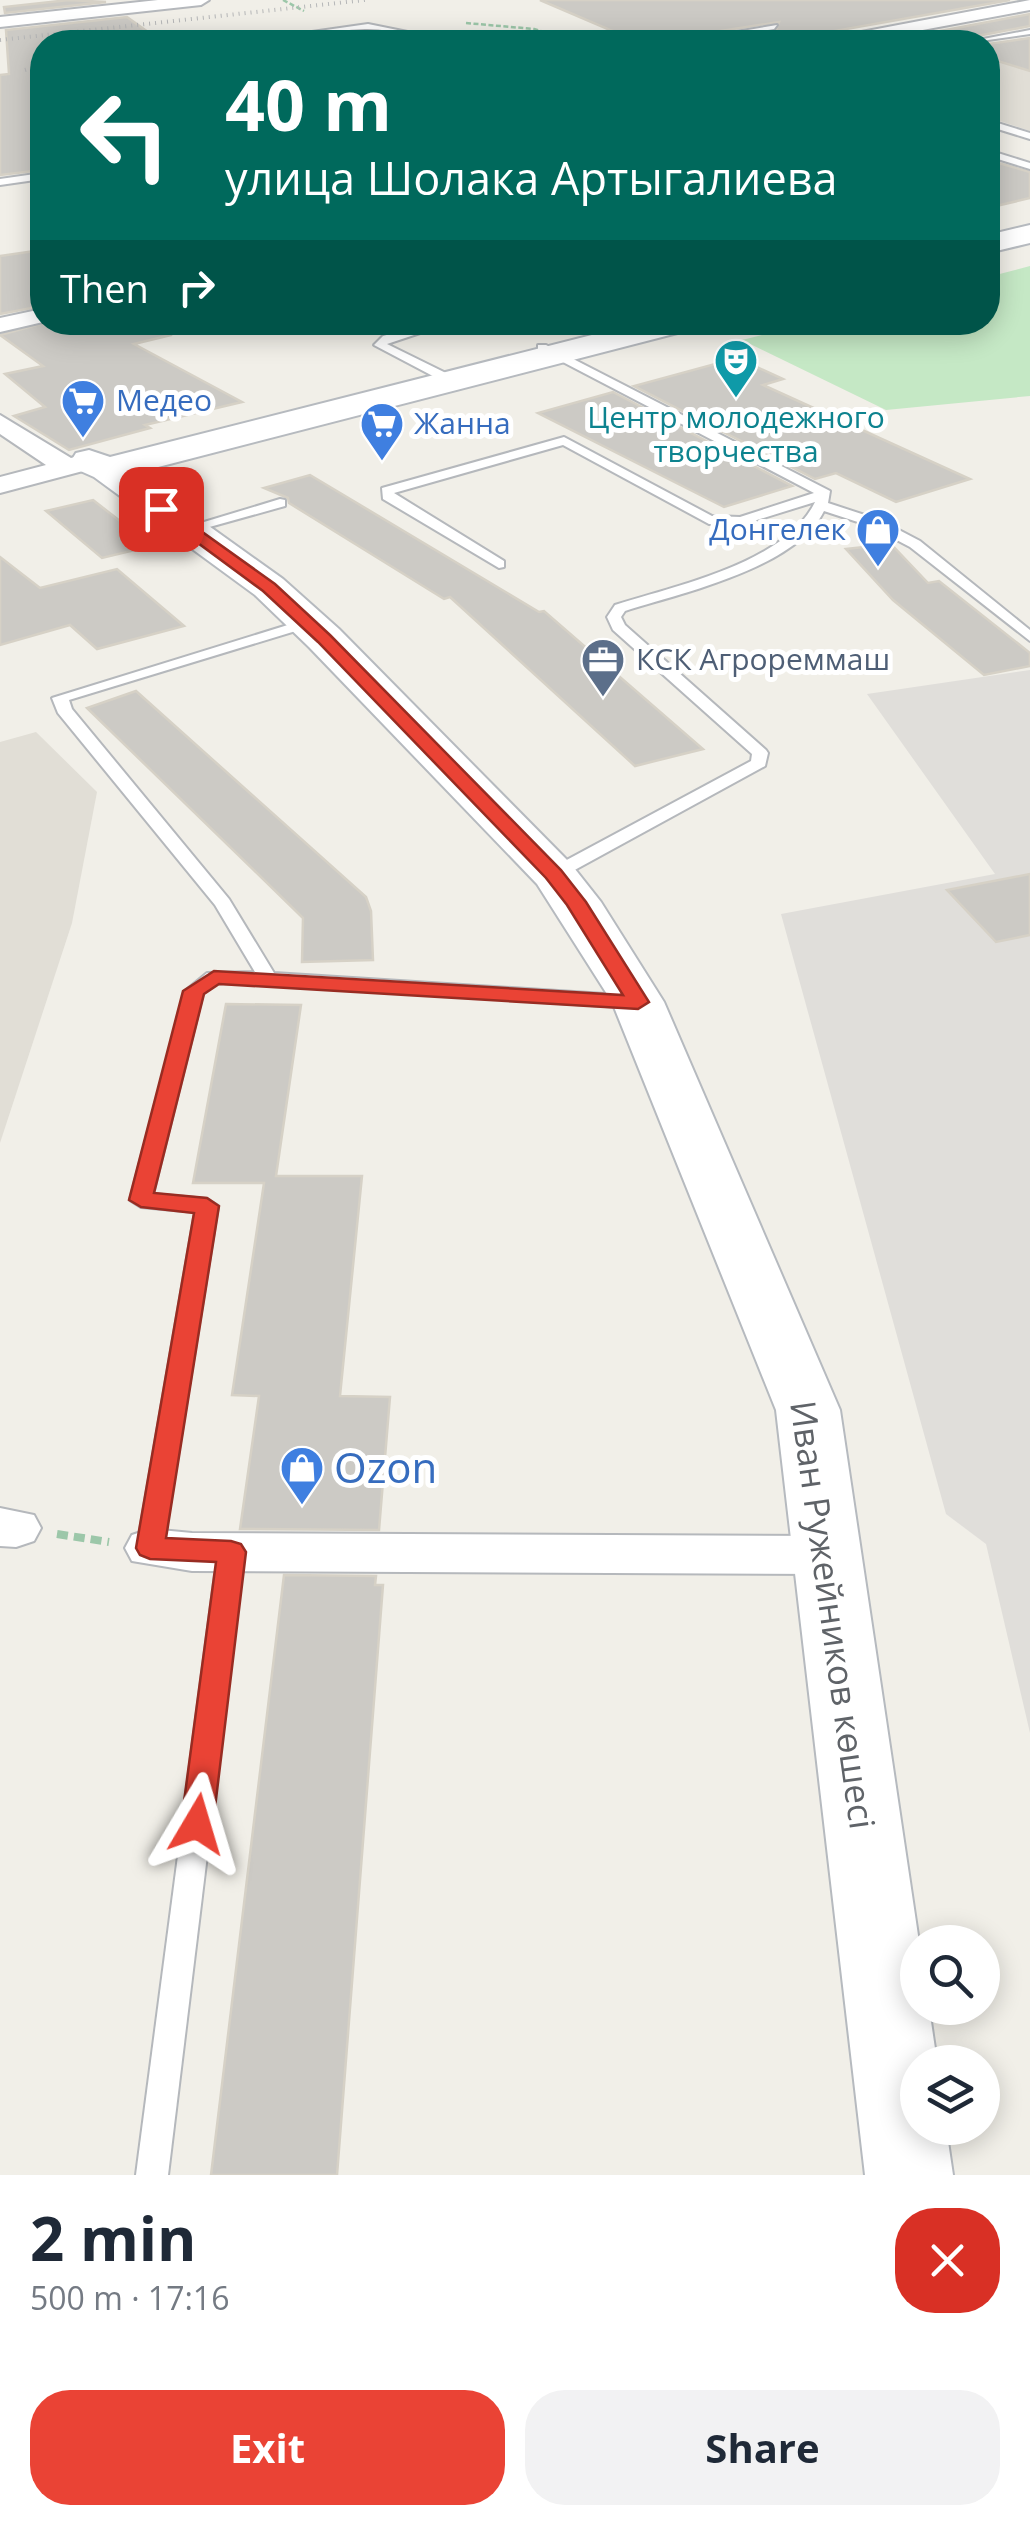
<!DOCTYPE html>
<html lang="en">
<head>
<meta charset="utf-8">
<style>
	:root { --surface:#fff; --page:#f2f2f3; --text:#1f2937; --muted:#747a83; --accent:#ea4335 }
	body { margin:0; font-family:"Open Sans",sans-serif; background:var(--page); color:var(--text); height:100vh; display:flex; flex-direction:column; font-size:38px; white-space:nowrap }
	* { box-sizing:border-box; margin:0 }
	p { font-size:32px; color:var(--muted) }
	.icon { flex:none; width:55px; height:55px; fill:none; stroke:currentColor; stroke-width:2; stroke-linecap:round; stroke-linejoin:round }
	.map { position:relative; height:2175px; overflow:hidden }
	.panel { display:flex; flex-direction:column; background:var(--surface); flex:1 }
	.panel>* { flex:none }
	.hud { position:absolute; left:30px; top:30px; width:970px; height:305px; border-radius:40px; box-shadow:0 5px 25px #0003; background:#00695c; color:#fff; overflow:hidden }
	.buttons { position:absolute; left:900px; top:1925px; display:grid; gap:20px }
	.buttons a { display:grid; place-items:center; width:100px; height:100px; border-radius:50%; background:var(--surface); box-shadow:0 5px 25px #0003; font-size:50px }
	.pin { position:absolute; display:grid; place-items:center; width:85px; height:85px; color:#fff; margin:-42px; border-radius:20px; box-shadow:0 5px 15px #0006 }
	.me { position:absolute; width:110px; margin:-55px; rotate:7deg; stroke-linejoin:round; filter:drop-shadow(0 0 8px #0008) }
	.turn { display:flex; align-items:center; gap:35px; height:210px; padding:0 30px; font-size:45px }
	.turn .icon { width:130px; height:130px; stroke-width:2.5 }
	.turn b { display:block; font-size:70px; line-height:85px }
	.then { display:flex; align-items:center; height:95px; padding:0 30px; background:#0003; gap:20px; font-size:38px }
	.round { display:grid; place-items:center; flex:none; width:105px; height:105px; border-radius:40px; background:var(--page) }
	.head { display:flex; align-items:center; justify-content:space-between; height:170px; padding:0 30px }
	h1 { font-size:60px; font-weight:700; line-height:75px }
	.cta { display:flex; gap:20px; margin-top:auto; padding:20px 30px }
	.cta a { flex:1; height:115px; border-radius:40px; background:var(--accent); color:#fff; font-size:40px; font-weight:700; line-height:115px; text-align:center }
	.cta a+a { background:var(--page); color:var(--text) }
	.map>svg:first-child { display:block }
	.industrial { fill:#e0deda }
	.education { fill:#e1ded6 }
	.green { fill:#c5e8c5 }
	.building { fill:#cccac5; stroke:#d6d1c6; stroke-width:2.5 }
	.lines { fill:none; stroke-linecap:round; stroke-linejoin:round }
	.lane-casing { stroke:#b5b8bc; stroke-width:4 }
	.street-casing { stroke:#b5b8bc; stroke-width:4 }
	.secondary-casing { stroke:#b6babf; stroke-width:4 }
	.path-far1 { stroke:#9cc7a9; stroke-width:2.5; stroke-dasharray:5 2.5; stroke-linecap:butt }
	.path { stroke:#9cc7a9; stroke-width:8; stroke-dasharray:11 6; stroke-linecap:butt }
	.lane { fill:#fff; fill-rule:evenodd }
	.street { fill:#fff; fill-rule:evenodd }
	.secondary { fill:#fff; fill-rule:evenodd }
	.rail { stroke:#b6b7b8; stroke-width:4; stroke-dasharray:1 5; stroke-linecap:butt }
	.route { fill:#ea4335; stroke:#982c22; stroke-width:2.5 }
	.labels { text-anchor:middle; stroke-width:10; stroke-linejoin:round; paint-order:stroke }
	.far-shop-label { font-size:30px; fill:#366cbe; stroke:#fff; text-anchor:start }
	.far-culture-label { font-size:30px; fill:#0d838f; stroke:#fff }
	.far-service-label { font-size:30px; fill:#4e5e75; stroke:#fff; text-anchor:start }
	.street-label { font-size:35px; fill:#5f6368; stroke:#fff }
	.near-shop-label { font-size:42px; fill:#366cbe; stroke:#fff; text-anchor:start }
</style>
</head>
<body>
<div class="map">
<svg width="1030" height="2175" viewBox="0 0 1030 2175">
	<rect width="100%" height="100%" fill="#f1efe8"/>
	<!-- industrial -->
	<path class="industrial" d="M1030 670V1733L986 1544 946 1514 781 914 995 874 867 694Z"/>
	<!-- education -->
	<g class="education">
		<path d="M1030 53V131L988 117V62Z"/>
		<path d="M36 732 97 792 72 923 0 1143V742Z"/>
	</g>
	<!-- green -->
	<path class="green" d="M1030 266V396L886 410 742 340 811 323 988 322V277Z"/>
	<!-- building -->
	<g class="building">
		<path d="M69 0 106 2 5 13 4 7Z"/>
		<path d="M540 0H1010L773 42H714L775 33 779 22 676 38 673 42H638Z"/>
		<path d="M1030 14V26L977 36 970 42H932L919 35Z"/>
		<path d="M127 17 162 42H42V170L0 175V75L9 74 6 30Z"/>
		<path d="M1030 38V71L988 58V44Z"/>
		<path d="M988 160 1030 172V198L988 208Z"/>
		<path d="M42 250V306L0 314V256Z"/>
		<path d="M47 322H169L171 335 134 344 242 402 145 425 150 428 69 450 14 416 45 407 5 374 43 366 0 335Z"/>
		<path d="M737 358 783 379 763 385 970 479 896 502 836 473 815 479 634 386Z"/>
		<path d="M613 392 792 486 724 507 538 413Z"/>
		<path d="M310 475 539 612 544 611 703 749 635 766 450 597 444 599 289 503 288 498 264 488Z"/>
		<path d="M93 500 152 546 102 558 46 511Z"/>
		<path d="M891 544 928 583 939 581 1030 653V666L984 675 893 600 846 549Z"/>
		<path d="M0 557 40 588 117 569 184 626 97 649 70 625 0 645Z"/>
		<path d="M136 691 366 897 371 911 373 960 302 962 303 918 87 708Z"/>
		<path d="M1030 874V935L996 942 947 890Z"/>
		<path d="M226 1004 301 1005 276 1176H362L340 1396 390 1397 379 1530 240 1529 259 1396 232 1395 264 1183H193Z"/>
		<path d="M284 1575 376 1576 375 1585H383L337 2175H211Z"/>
	</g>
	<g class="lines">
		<defs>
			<g id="lane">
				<path d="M368 24 457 42C426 44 396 28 365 29 324 30 282 45 241 42Z"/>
				<path d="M777 25 774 29 693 42H677Z"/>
				<path d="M889 30 924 40 925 42H914L886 34Z"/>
				<path d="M1030 30V34L974 42 978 40Z"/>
				<path d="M988 120 1030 133V139L988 126Z"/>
				<path d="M988 150 1030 163V169L988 156Z"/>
				<path d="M42 173V179L0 185V179Z"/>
				<path d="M433 322H453L387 344 456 378V384H448L374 345 383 336Z"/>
				<path d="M538 345H546L830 491 828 503 880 520 920 541 1030 630V641L910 547 870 526 824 511C796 568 682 593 625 611L621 617 625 625 766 750 768 753 765 766 560 878H548L545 874 548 870 751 761 752 754 613 630 607 617 615 605C675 586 786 563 815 502L741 525 709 524 563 445 394 493 504 561V567L499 568 383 499 382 488 564 437 712 516 740 517 814 493 538 349Z"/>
				<path d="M280 499 285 500V506L188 533 181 529Z"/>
				<path d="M307 619 314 623 312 626 69 700 72 709 229 899 274 973 636 996 646 1002 636 1008 268 984 218 983 203 993 153 1194 207 1199 218 1206 163 1548 159 1555 150 1558 141 1555 137 1548 195 1212 141 1207 130 1200 185 991 207 973 255 972 215 905 58 713 52 698Z"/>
				<path d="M231 1542 240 1545 244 1552 168 2175H136L218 1552 222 1545Z"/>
			</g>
			<g id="street">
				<path d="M158 0H209L201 5 0 27V17Z"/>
				<path d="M1030 0V10L858 42H827L835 37Z"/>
				<path d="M42 309 43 322 0 332V318Z"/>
				<path d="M593 322H622L643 336 639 341H623Z"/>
				<path d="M0 415 71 458 89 453 102 461 98 467 0 493V477L46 465 0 434Z"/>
				<path d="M0 1508 34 1515 41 1528 34 1541 16 1547 0 1546Z"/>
				<path d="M150 1529 192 1533 828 1536 846 1541 853 1555 846 1569 828 1574 192 1571 132 1561 125 1548 132 1535Z"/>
			</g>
			<g id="secondary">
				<path d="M1030 225V243L988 253V235Z"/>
				<path d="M643 322H697L693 329 135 473 283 579 339 629 571 864 601 902 664 1002 840 1410 919 1942 918 2008H929L937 2062H918V2128H946L953 2175H865L776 1410 612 1002 537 884 309 647 255 595 94 477 76 469 71 461 76 453 89 450 110 457Z"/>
			</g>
		</defs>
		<!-- lane casing -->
		<use href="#lane" class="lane-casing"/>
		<!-- street casing -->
		<use href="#street" class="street-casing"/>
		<!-- secondary casing -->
		<use href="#secondary" class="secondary-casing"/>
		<!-- path-far1 -->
		<g class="path-far1">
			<path d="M283 0 304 11"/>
			<path d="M466 23 534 29 575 42"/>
		</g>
		<!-- path -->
		<path class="path" d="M57 1534 109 1542"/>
		<!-- lane -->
		<use href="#lane" class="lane"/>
		<!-- street -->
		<use href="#street" class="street"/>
		<!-- secondary -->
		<use href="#secondary" class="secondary"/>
		<!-- rail -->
		<g class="rail">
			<path d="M0 40 365 0"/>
			<path d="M25 70 42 65"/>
		</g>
	</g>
	<!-- route -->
	<path class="route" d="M156 506H166L275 584 330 635 561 870 586 902 649 1002 638 1009 219 984 204 994 154 1193 207 1198 219 1206 166 1538 231 1541 241 1544 246 1552 213 1824 208 1834 197 1838 185 1834 181 1824 216 1562 150 1559 140 1555 136 1548 194 1213 141 1207 129 1200 183 991 214 971 623 995 567 905 546 878 318 642 263 591 156 512Z"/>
	<!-- icons -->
	<defs>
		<symbol id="theatre-pin" viewBox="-11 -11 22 30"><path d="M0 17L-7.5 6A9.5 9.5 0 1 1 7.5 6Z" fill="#0f9aa8" stroke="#fff"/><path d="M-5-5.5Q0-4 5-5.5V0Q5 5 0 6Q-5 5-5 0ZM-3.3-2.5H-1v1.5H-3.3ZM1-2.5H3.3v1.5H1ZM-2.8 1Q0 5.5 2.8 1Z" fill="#fff"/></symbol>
		<symbol id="supermarket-pin" viewBox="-11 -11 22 30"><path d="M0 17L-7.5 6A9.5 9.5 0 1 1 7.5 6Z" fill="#3f7fe0" stroke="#fff"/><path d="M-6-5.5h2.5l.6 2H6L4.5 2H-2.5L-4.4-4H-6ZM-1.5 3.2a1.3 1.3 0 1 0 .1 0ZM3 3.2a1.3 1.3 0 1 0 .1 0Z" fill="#fff"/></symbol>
		<symbol id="shop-pin" viewBox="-11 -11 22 30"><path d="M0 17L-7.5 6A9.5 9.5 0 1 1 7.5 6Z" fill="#3f7fe0" stroke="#fff"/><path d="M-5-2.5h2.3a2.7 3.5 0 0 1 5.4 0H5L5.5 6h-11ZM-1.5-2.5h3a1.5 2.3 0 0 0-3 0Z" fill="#fff"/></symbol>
		<symbol id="office-pin" viewBox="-11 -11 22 30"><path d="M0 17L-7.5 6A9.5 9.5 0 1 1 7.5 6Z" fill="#5c6f8a" stroke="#fff"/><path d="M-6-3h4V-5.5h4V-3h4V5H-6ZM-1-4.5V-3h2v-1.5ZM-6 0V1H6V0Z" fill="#fff"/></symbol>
	</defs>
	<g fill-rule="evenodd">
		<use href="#theatre-pin" x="711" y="336" width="50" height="68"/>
		<use href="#supermarket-pin" x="58" y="376" width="50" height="68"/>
		<use href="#supermarket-pin" x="357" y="399" width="50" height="68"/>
		<use href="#shop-pin" x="853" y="505" width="50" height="68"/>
		<use href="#office-pin" x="578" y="635" width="50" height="68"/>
		<use href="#shop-pin" x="277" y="1443" width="50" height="68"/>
	</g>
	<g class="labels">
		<!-- far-shop labels -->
		<g class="far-shop-label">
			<text x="116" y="411">Медео</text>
			<text x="414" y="434">Жанна</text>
			<text x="846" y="540" text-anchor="end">Донгелек</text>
		</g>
		<!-- far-culture labels -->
		<g class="far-culture-label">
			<text x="736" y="428">Центр молодежного<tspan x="736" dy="34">творчества</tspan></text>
		</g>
		<!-- far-service labels -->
		<g class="far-service-label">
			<text x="636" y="670">КСК Агрореммаш</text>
		</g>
		<!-- street labels -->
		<g class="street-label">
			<text transform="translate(832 1615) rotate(82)" y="12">Иван Ружейников көшесі</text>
		</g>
		<!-- near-shop labels -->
		<g class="near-shop-label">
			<text x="334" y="1483">Ozon</text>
		</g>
	</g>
</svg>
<div class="buttons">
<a><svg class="icon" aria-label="search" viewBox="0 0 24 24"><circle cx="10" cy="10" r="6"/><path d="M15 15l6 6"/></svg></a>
<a><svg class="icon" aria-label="layers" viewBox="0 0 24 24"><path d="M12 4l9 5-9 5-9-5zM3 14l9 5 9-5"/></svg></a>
</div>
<div class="pin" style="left:161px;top:509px;background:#d93025"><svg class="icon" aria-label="arrive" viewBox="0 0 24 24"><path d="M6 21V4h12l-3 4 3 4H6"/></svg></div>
<svg class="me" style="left:197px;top:1824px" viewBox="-20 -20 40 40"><path d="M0-17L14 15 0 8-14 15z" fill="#ea4335" stroke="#fff" stroke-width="4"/></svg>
<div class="hud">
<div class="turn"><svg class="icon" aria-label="left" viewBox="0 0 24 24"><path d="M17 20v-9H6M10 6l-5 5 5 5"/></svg><div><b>40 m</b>улица Шолака Артыгалиева</div></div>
<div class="then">Then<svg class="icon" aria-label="right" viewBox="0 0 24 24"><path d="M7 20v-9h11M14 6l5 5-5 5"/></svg></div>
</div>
</div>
<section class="panel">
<div class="head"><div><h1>2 min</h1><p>500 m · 17:16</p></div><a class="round" style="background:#d93025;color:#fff"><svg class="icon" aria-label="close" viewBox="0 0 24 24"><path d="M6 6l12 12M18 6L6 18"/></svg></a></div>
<div class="cta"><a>Exit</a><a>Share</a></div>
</section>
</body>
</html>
